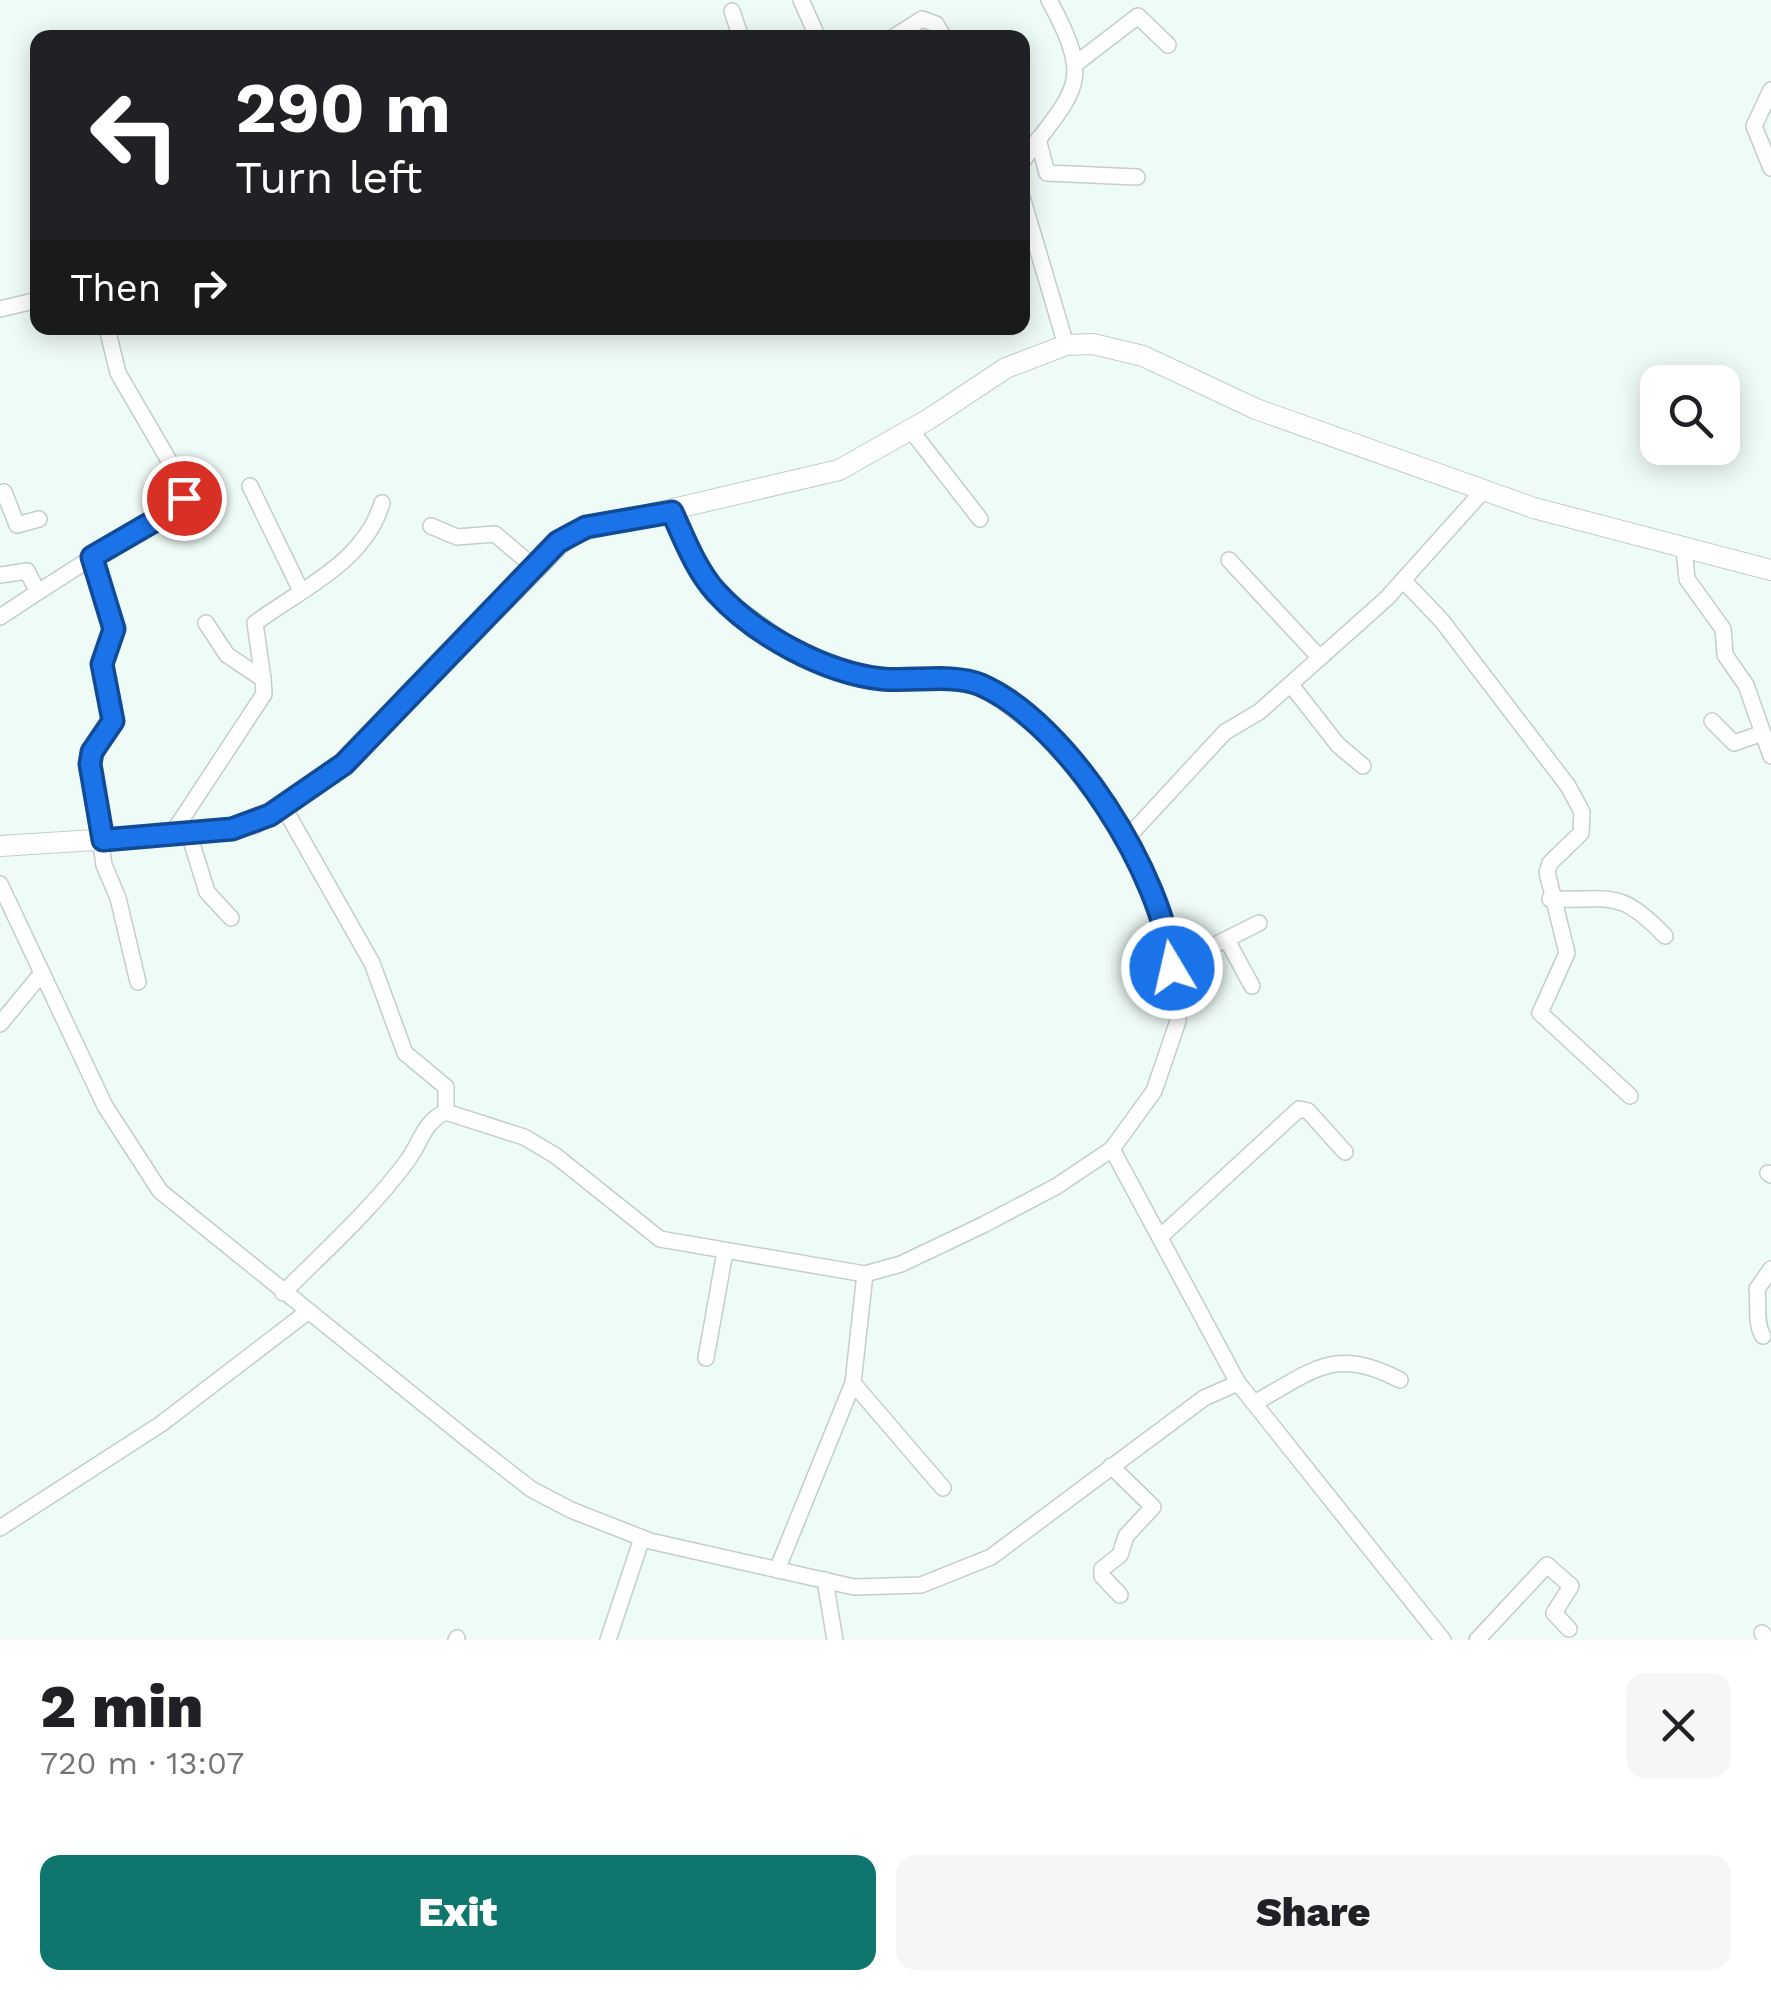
<!DOCTYPE html>
<html lang="en">
<head>
<meta charset="utf-8">
<style>
	:root { --surface:#fff; --page:#f6f6f6; --text:#202124; --muted:#757577; --accent:#0f766e }
	body { margin:0; font-family:"Work Sans",sans-serif; background:var(--page); color:var(--text); height:100vh; display:flex; flex-direction:column; font-size:38px; white-space:nowrap }
	* { box-sizing:border-box; margin:0 }
	p { font-size:32px; color:var(--muted) }
	.icon { flex:none; width:55px; height:55px; fill:none; stroke:currentColor; stroke-width:2; stroke-linecap:round; stroke-linejoin:round }
	.map { position:relative; height:1640px; overflow:hidden }
	.drawer { display:flex; flex-direction:column; background:var(--surface); flex:1 }
	.drawer>* { flex:none }
	.top-card { position:absolute; left:30px; top:30px; width:1000px; height:305px; border-radius:20px; box-shadow:0 5px 25px #0003; background:#202124; color:#fff; overflow:hidden }
	.fabs { position:absolute; left:1640px; top:365px; display:grid; gap:20px }
	.fabs a { display:grid; place-items:center; width:100px; height:100px; border-radius:20px; background:var(--surface); box-shadow:0 5px 25px #0003; font-size:50px }
	.pin { position:absolute; display:grid; place-items:center; width:85px; height:85px; color:#fff; margin:-42px; border:5px solid #fff; border-radius:50%; box-shadow:0 2px 10px #0007 }
	.me { position:absolute; width:110px; margin:-55px; rotate:351deg; stroke-linejoin:round; filter:drop-shadow(0 0 8px #0008) }
	.turn { display:flex; align-items:center; gap:35px; height:210px; padding:0 40px; font-size:45px }
	.turn .icon { width:130px; height:130px; stroke-width:2.5 }
	.turn b { display:block; font-size:70px; line-height:85px }
	.then { display:flex; align-items:center; height:95px; padding:0 40px; background:#0003; gap:20px; font-size:38px }
	.round { display:grid; place-items:center; flex:none; width:105px; height:105px; border-radius:20px; background:var(--page) }
	.summary { display:flex; align-items:center; justify-content:space-between; height:170px; padding:0 40px }
	h1 { font-size:60px; font-weight:800; line-height:75px }
	.primary-button { display:flex; gap:20px; margin-top:auto; padding:20px 40px }
	.primary-button a { flex:1; height:115px; border-radius:20px; background:var(--accent); color:#fff; font-size:40px; font-weight:800; line-height:115px; text-align:center }
	.primary-button a+a { background:var(--page); color:var(--text) }
	.map>svg:first-child { display:block }
	.lines { fill:none; stroke-linecap:round; stroke-linejoin:round }
	.minor-casing { stroke:#c3ceca; stroke-width:18 }
	.tertiary-casing { stroke:#c3ceca; stroke-width:22 }
	.minor { stroke:#fff; stroke-width:15 }
	.tertiary { stroke:#fff; stroke-width:20 }
	.route-casing { stroke:#114b97; stroke-width:25 }
	.route { stroke:#1a73e8; stroke-width:18 }
</style>
</head>
<body>
<div class="map">
<svg width="1771" height="1640" viewBox="0 0 1771 1640">
	<rect width="100%" height="100%" fill="#effbf6"/>
	<g class="lines">
		<defs>
			<g id="minor">
				<path d="M801 0 818 38"/>
				<path d="M732 11 741 38"/>
				<path d="M892 38 922 19 936 24 944 38"/>
				<path d="M1078 62 1138 16 1168 45"/>
				<path d="M1771 90 1754 126 1771 168"/>
				<path d="M1038 139 1047 173 1137 177"/>
				<path d="M1022 162C1074 89 1096 86 1049 0"/>
				<path d="M1022 197 1066 345"/>
				<path d="M0 309 38 300"/>
				<path d="M107 328 118 373 185 488 180 505 93 557 114 639C96 667 107 688 113 721L92 753 90 765 104 865 118 898 138 982"/>
				<path d="M910 429 980 519"/>
				<path d="M250 486 301 591"/>
				<path d="M4 492 17 525 39 519"/>
				<path d="M671 511 715 591 787 644 841 671 883 679 980 684 1049 737 1085 776 1146 873 1169 935 1177 994 1178 1021 1154 1091 1112 1149 1238 1383 1443 1640"/>
				<path d="M431 526 457 537 495 534 534 567"/>
				<path d="M1684 548 1687 579 1723 629 1725 655 1746 685 1771 756"/>
				<path d="M1229 560 1320 658"/>
				<path d="M0 575 27 571 38 592 0 617"/>
				<path d="M1403 580 1442 621 1568 786 1582 812 1581 833 1550 863 1547 872 1567 953 1540 1013 1630 1096"/>
				<path d="M38 592 93 557"/>
				<path d="M263 679 255 623C301 589 365 562 382 503"/>
				<path d="M1291 685 1338 745 1363 766"/>
				<path d="M1712 721 1734 743 1763 733"/>
				<path d="M283 806 372 963 405 1053 446 1087V1112"/>
				<path d="M172 834 264 694 263 679 227 655 206 623"/>
				<path d="M189 834 207 892 231 918"/>
				<path d="M1126 839 1225 732 1259 712 1387 598 1483 491"/>
				<path d="M0 884 105 1106 160 1191 472 1443 531 1489 571 1510 650 1541 854 1587 921 1585 991 1557 1204 1398 1238 1383"/>
				<path d="M1550 899C1612 901 1619 888 1665 936"/>
				<path d="M1227 940 1252 986"/>
				<path d="M1171 967 1259 923"/>
				<path d="M0 1024 42 973"/>
				<path d="M1768 1173 1771 1175"/>
				<path d="M1160 1237 1299 1109 1308 1111 1345 1152"/>
				<path d="M865 1274 853 1383 943 1488"/>
				<path d="M283 1293C326 1250 372 1209 408 1160 421 1142 424 1121 446 1112L524 1137 556 1156 660 1239 865 1274 901 1264 985 1224 1057 1186 1112 1149"/>
				<path d="M1763 1336C1755 1324 1759 1304 1757 1289L1771 1269"/>
				<path d="M706 1358 725 1252"/>
				<path d="M1254 1403C1313 1371 1335 1345 1400 1380"/>
				<path d="M1111 1466 1153 1507 1126 1536 1120 1555 1102 1569V1576L1120 1595"/>
				<path d="M0 1528 161 1424 306 1313"/>
				<path d="M777 1570 853 1383"/>
				<path d="M825 1580 835 1640"/>
				<path d="M1762 1633 1768 1640"/>
				<path d="M456 1640 457 1638"/>
				<path d="M608 1640 642 1538"/>
				<path d="M1477 1640 1547 1565 1571 1586 1554 1613 1569 1629"/>
			</g>
			<path id="tertiary" d="M0 846 189 834 254 824 344 764 571 533 839 470 929 419 1006 368 1066 345 1093 344 1143 356 1256 409 1534 508 1771 570"/>
		</defs>
		<!-- minor casing -->
		<use href="#minor" class="minor-casing"/>
		<!-- tertiary casing -->
		<use href="#tertiary" class="tertiary-casing"/>
		<!-- minor -->
		<use href="#minor" class="minor"/>
		<!-- tertiary -->
		<use href="#tertiary" class="tertiary"/>
	</g>
	<g class="lines">
		<defs>
			<path id="route" d="M184 498 180 506 92 557 114 629 102 664 113 721 92 752 90 764 103 840 232 829 270 815 344 764 558 542 586 527 672 512C684 538 696 570 716 592 755 635 825 673 882 679 913 682 952 673 981 685 1068 723 1164 876 1172 968"/>
		</defs>
		<!-- route casing -->
		<use href="#route" class="route-casing"/>
		<!-- route -->
		<use href="#route" class="route"/>
	</g>
</svg>
<div class="fabs">
<a><svg class="icon" aria-label="search" viewBox="0 0 24 24"><circle cx="10" cy="10" r="6"/><path d="M15 15l6 6"/></svg></a>
</div>
<div class="pin" style="left:184px;top:498px;background:#d93025"><svg class="icon" aria-label="arrive" viewBox="0 0 24 24"><path d="M6 21V4h12l-3 4 3 4H6"/></svg></div>
<svg class="me" style="left:1172px;top:968px" viewBox="-20 -20 40 40"><circle r="17" fill="#1a73e8" stroke="#fff" stroke-width="3"/><path d="M0-11L8 9 0 5-8 9z" fill="#fff"/></svg>
<div class="top-card">
<div class="turn"><svg class="icon" aria-label="left" viewBox="0 0 24 24"><path d="M17 20v-9H6M10 6l-5 5 5 5"/></svg><div><b>290 m</b>Turn left</div></div>
<div class="then">Then<svg class="icon" aria-label="right" viewBox="0 0 24 24"><path d="M7 20v-9h11M14 6l5 5-5 5"/></svg></div>
</div>
</div>
<section class="drawer">
<div class="summary"><div><h1>2 min</h1><p>720 m · 13:07</p></div><a class="round"><svg class="icon" aria-label="close" viewBox="0 0 24 24"><path d="M6 6l12 12M18 6L6 18"/></svg></a></div>
<div class="primary-button"><a>Exit</a><a>Share</a></div>
</section>
</body>
</html>
